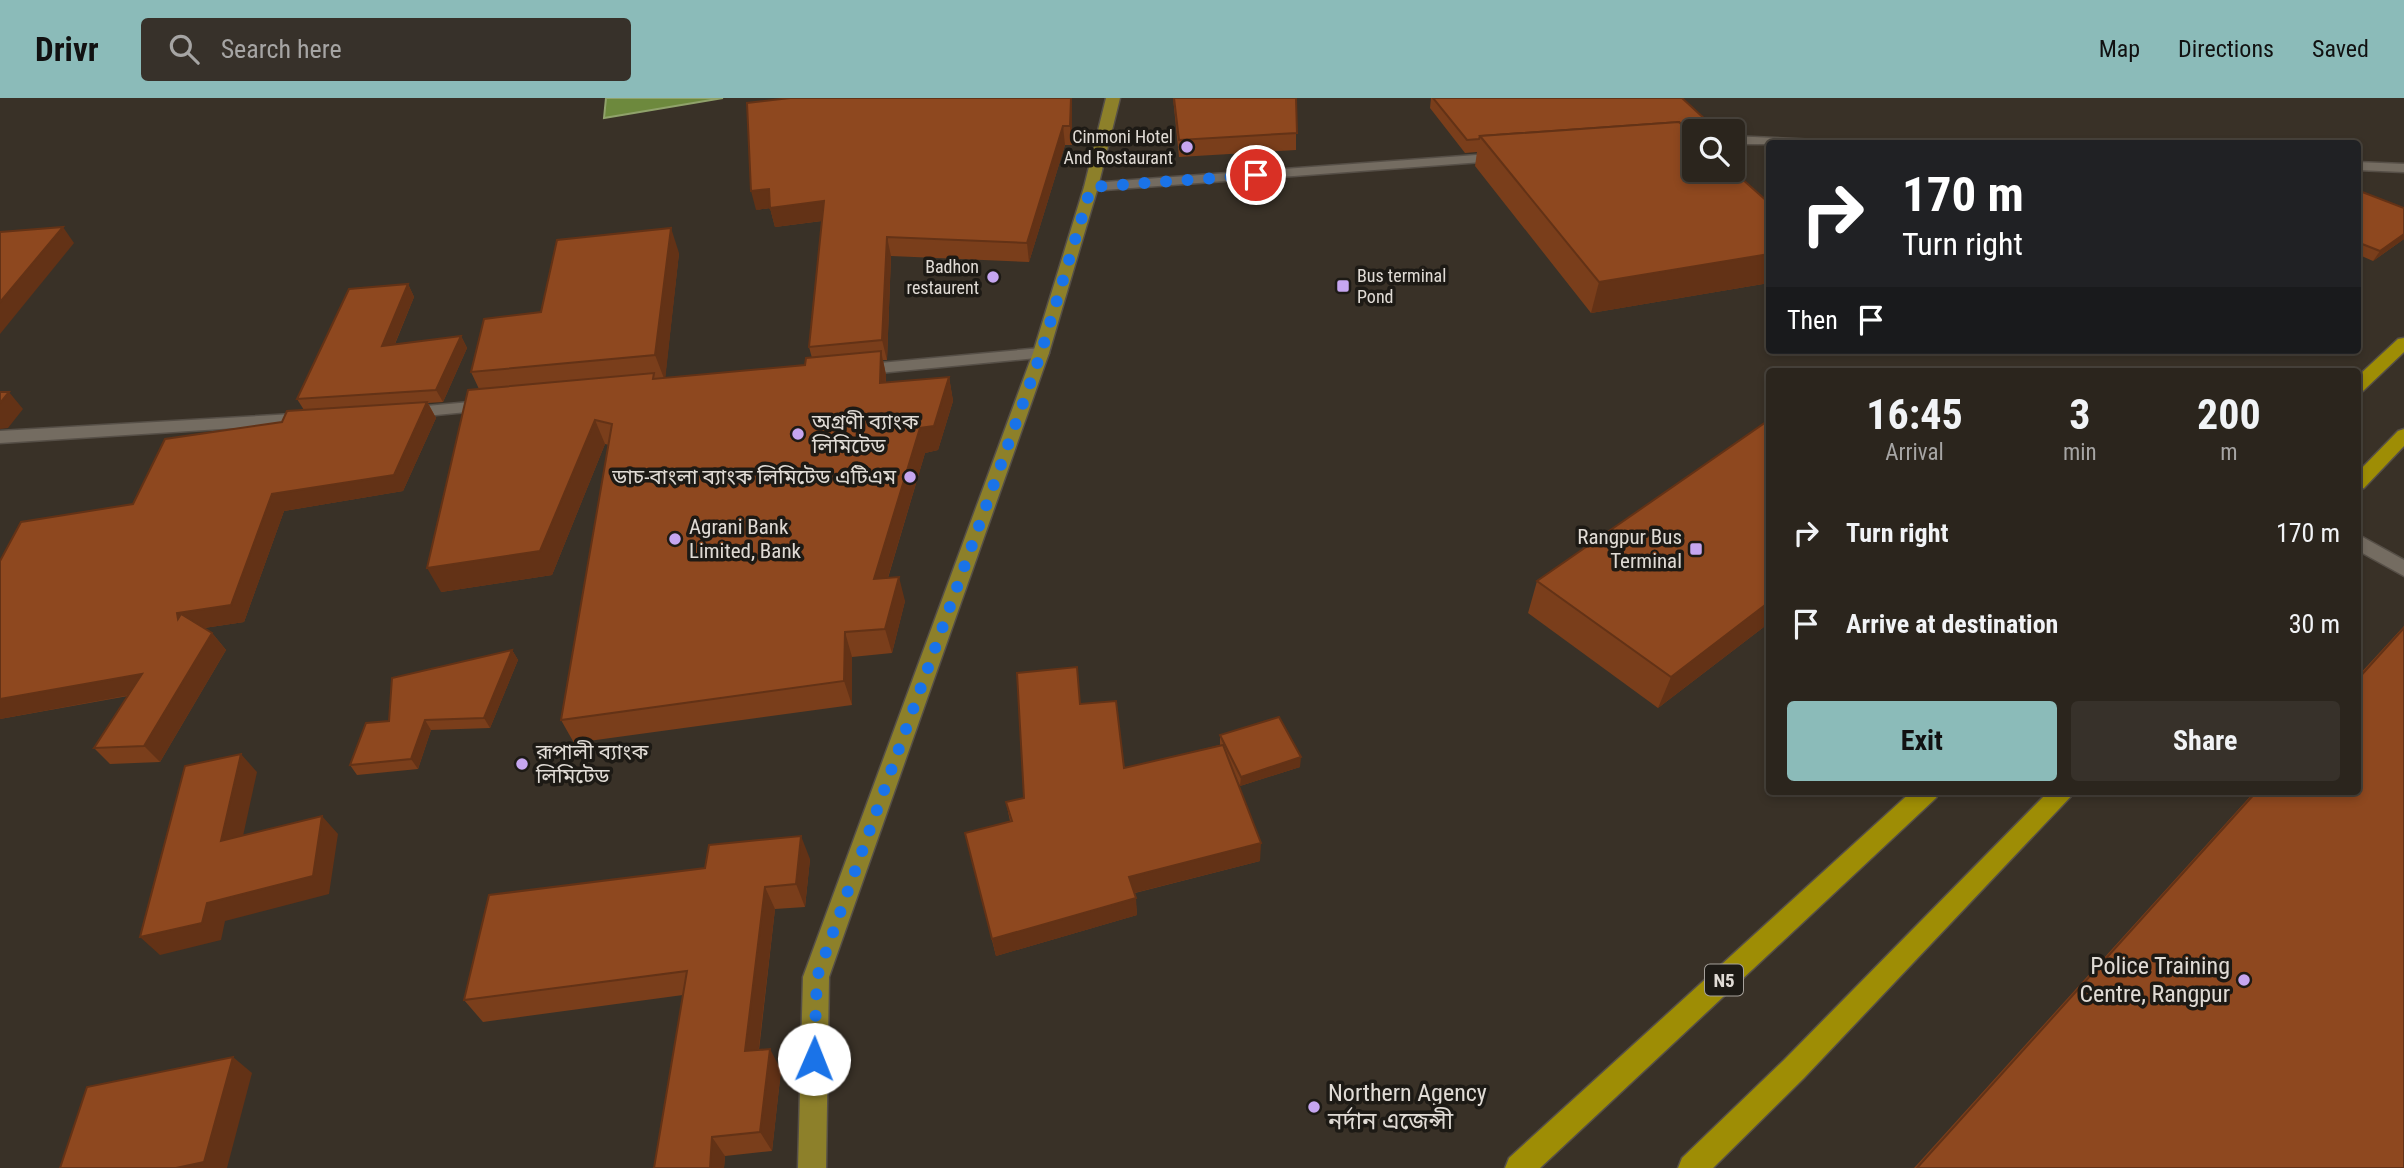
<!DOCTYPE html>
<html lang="en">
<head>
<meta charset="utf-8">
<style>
	:root { --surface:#2b251d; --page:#37312a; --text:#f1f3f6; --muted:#a6a5a4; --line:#47423b; --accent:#8bbbb9 }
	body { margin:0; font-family:"Roboto Condensed","Noto Sans Bengali",sans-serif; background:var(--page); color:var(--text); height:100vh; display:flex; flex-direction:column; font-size:26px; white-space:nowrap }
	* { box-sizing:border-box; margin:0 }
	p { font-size:23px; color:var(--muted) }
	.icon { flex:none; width:38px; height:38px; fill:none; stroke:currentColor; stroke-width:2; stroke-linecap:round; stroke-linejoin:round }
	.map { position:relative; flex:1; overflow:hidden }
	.panel { position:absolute; left:1766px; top:270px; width:595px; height:427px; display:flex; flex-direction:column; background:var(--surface); border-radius:7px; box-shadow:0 4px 10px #0003,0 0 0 2px var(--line) }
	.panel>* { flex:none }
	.banner { position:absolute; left:1766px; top:42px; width:595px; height:214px; border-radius:7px; box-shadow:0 4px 10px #0003,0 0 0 2px var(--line); background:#202124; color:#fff; overflow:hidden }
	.tools { position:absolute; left:1682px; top:21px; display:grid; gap:14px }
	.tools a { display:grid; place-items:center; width:63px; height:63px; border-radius:7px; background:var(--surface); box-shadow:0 4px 10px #0003,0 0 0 2px var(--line); font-size:35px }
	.pin { position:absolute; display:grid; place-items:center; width:60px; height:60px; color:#fff; margin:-30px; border:4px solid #fff; border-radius:50%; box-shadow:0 2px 7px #0007 }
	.me { position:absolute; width:77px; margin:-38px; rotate:1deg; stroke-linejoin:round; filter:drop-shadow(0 0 5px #0008) }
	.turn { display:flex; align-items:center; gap:24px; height:147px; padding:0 21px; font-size:32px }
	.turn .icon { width:91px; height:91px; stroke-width:2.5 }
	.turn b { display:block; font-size:49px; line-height:60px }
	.then { display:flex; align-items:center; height:66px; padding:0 21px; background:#0003; gap:14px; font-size:26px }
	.eta { display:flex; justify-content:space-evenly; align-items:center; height:119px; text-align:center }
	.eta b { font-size:42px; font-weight:700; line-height:49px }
	.action { display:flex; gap:14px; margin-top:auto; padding:14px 21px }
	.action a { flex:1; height:80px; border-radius:7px; background:var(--accent); color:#111; font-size:28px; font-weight:700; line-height:80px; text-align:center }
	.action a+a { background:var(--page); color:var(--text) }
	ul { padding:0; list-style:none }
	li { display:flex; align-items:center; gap:21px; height:91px; padding:0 21px }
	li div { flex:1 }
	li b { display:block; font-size:26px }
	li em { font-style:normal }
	header { display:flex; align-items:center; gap:42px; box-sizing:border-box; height:98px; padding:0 35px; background:var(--accent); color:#111 }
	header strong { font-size:33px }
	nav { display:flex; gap:38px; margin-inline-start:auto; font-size:24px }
	.search { width:490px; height:63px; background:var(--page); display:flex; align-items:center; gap:18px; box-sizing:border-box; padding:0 24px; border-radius:7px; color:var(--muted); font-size:26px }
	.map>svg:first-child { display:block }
	.water { fill:#6d893d; stroke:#90a26b; stroke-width:2 }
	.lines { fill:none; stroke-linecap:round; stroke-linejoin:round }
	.lane-casing { stroke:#564f47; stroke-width:3 }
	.street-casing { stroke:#564f47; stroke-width:3 }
	.secondary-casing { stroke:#564f47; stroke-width:3 }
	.primary-casing { stroke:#564f47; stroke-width:3 }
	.highway-casing { stroke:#564f47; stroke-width:3 }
	.lane { fill:#746c61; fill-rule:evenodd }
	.street { fill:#746c61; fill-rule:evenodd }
	.secondary { fill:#746c61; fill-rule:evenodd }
	.primary { fill:#8d802a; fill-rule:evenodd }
	.highway { fill:#9e8d05; fill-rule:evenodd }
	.wall { fill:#7a3e1b }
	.shaded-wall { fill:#633216 }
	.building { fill:#8e481f; stroke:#633216; stroke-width:2 }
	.route { stroke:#1a73e8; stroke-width:12; stroke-dasharray:0 21.6 }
	.poi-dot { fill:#c6a6f0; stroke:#1d1a15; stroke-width:2.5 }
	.labels { text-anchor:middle; stroke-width:7; stroke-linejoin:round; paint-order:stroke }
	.far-poi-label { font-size:18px; fill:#e0dbd5; stroke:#1d1a15; text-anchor:end }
	.shield { fill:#1d1a15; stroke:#a6a19b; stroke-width:2 }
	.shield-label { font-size:19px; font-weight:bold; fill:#e0dbd5 }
	.poi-label { font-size:21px; fill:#e0dbd5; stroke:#1d1a15; text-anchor:start }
	.near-poi-label { font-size:24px; fill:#e0dbd5; stroke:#1d1a15; text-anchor:end }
</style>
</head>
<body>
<header>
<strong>Drivr</strong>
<div class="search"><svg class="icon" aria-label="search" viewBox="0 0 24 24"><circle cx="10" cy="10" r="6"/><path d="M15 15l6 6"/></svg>Search here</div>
<nav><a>Map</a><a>Directions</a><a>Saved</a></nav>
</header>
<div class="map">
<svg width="2404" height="1070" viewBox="0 0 2404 1070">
	<rect width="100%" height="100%" fill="#393127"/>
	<!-- water -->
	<path class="water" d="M606 0H723L604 20Z"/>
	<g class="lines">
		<defs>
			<path id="lane" d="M2357 436 2404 462V478L2357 452Z"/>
			<g id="street">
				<path d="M1041 250 1049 255 1047 259 858 277 849 272 858 267Z"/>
				<path d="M492 302 498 303 501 307 498 311 405 320 396 315 405 310Z"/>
				<path d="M310 315 316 317 319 321 316 325 0 345V333Z"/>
			</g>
			<g id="secondary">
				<path d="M1732 38 1816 42 1823 46H1732Z"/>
				<path d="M1504 55 1511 59 1509 62 1091 93 1084 89 1091 85Z"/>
				<path d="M2357 64 2404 66V74L2357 72Z"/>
			</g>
			<path id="primary" d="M1106 0H1120L1098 89 1049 255 829 879 826 1070H798L803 879 1033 255 1084 89Z"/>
			<g id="highway">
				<path d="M2404 240V254L2363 293 2357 294V279L2398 241Z"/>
				<path d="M2404 331V348L2364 390 2357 392V375L2398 333Z"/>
				<path d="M1912 693H1940L1936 700 1540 1070H1505L1509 1060Z"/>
				<path d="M2049 693H2076L1804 980 1713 1070H1678L1682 1060 1784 962Z"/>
			</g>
		</defs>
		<!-- lane casing -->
		<use href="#lane" class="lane-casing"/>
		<!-- street casing -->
		<use href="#street" class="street-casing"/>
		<!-- secondary casing -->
		<use href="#secondary" class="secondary-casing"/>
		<!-- primary casing -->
		<use href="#primary" class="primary-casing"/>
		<!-- highway casing -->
		<use href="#highway" class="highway-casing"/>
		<!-- lane -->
		<use href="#lane" class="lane"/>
		<!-- street -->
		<use href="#street" class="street"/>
		<!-- secondary -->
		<use href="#secondary" class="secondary"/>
		<!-- primary -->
		<use href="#primary" class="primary"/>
		<!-- highway -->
		<use href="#highway" class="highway"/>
	</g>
	<!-- wall -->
	<g class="wall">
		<path d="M1072 0V47H1065L1029 164 891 158 887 262H883L886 277V285L949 279 953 303 938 352 925 355 888 480 905 503 892 555 852 559V607L574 645 561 622 609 347 605 346 552 477 441 494 479 291 471 274 541 214 679 155 665 280 805 267 812 260 809 249 822 123 775 129 770 110 756 112Z"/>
		<path d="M1173 0H1296V52L1179 59Z"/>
		<path d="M1431 0 1708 24 1705 33H1694V72L1769 105V185L1591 215 1475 68 1477 54 1465 55 1430 10Z"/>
		<path d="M2357 92 2404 141 2373 163 2357 156Z"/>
		<path d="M408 186 414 199 395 246 461 238 467 250 443 304 428 305 436 320 403 393 284 413 244 524 204 530 212 535 226 552 160 664 110 666 94 650 128 598 0 621 133 406 304 312 297 301Z"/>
		<path d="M1537 483 1769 525 1658 610 1528 515Z"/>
		<path d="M2404 528V1070H1914L2255 693H2357V579Z"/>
		<path d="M512 552 518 562 490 630 431 632 418 671 357 677 350 667 389 623Z"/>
		<path d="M1080 606 1124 670 1220 647V637L1300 669 1240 688 1235 677 1260 763 1135 795 1137 817 996 858 965 735 1010 723 1006 704 1024 700Z"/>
		<path d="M810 761 805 809 775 811 759 952 781 972 772 1053 725 1058 724 1070H654L683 897 483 924 464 902Z"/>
	</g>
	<!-- shaded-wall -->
	<g class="shaded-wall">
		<path d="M1071 0H1072V47L1070 28Z"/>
		<path d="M1063 28 1065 47 1029 164 1027 145Z"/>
		<path d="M769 91 824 103 829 122 775 129 770 110 756 112 751 93Z"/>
		<path d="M63 129 74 145 0 236V204Z"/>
		<path d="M671 130 679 155 665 283 655 257Z"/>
		<path d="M2404 136V141L2373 163 2380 153Z"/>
		<path d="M887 139 891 158 887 262 882 242Z"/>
		<path d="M1769 156V185L1591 215 1599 184Z"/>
		<path d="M408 186 414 199 389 260 382 248Z"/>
		<path d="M461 238 467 250 443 304 436 292Z"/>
		<path d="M881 253 886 277 885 309 880 285Z"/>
		<path d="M949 279 953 303 938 352 925 355 880 506 874 481 920 330Z"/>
		<path d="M9 294 23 311 8 330 0 331V305Z"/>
		<path d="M427 304 436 320 403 393 284 413 244 524 191 532 178 521 177 515 272 396Z"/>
		<path d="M595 322 605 346 552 477 441 494 427 470Z"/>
		<path d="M899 479 905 503 892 555 885 531Z"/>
		<path d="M1769 504V525L1658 610 1671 579Z"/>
		<path d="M845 534 852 559V607L844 583Z"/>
		<path d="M212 535 226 552 160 664 144 648Z"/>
		<path d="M512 552 518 562 490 630 484 620Z"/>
		<path d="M142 576 157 592 0 621V601Z"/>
		<path d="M425 622 431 632 418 671 411 661Z"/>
		<path d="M241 656 257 674 238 761 221 743Z"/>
		<path d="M1301 659 1300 669 1240 688 1241 679Z"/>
		<path d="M322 718 338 736 329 796 225 823 221 842 160 857 140 839 207 805Z"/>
		<path d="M801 738 810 761 805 809 796 786Z"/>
		<path d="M1261 745 1260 763 1130 796 1129 779Z"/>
		<path d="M765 789 775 811 756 974 745 953Z"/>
		<path d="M1136 800 1137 817 996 858 992 841Z"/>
		<path d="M770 951 781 972 772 1053 760 1034Z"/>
		<path d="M233 959 252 975 227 1070H176Z"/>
		<path d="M712 1039 725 1058 724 1070H710Z"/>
	</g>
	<!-- building -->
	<g class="building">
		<path d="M790 0H1071L1070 28H1063L1027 145 887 139 882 242 809 249 824 103 770 110 769 91 751 93 747 5Z"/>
		<path d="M1174 0H1296L1297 35 1179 42Z"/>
		<path d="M1433 0H1682L1708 24 1681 26 1679 24 1480 38 1479 41 1467 42Z"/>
		<path d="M1679 24 1694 38V72H1732L1769 105V156L1599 184 1480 38Z"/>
		<path d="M2357 92 2404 110V136L2380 153 2357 144Z"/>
		<path d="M63 129 0 204V134Z"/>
		<path d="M671 130 655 257 471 274 484 221 541 214 557 142Z"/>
		<path d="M408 186 382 248 461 238 436 292 297 301 349 191Z"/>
		<path d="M881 253 880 285 949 279 934 328 920 330 874 481 899 479 885 531 845 534 844 583 561 622 612 326 595 322 540 453 427 470 468 292 654 275 653 281 805 267 806 260Z"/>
		<path d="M0 294H9L0 305Z"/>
		<path d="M427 304 394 377 272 396 231 507 177 515 178 521 181 516 212 535 144 648 94 650 142 576 0 601V463L21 424 133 406 165 341 282 324 287 313Z"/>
		<path d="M1769 322V504L1671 579 1537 483Z"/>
		<path d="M2404 530V1070H1917L2257 693H2357V582Z"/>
		<path d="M512 552 484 620 425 622 411 661 350 667 366 625 389 623 392 580Z"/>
		<path d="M1077 569 1080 606 1116 603 1124 670 1223 647 1261 745 1129 779 1136 800 992 841 965 735 1012 723 1006 704 1024 700 1017 575Z"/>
		<path d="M1279 619 1301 659 1241 679 1220 637Z"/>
		<path d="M241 656 221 743 322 718 313 778 207 805 202 825 140 839 185 668Z"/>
		<path d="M801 738 796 786 765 789 745 953 770 951 760 1034 712 1039 710 1070H654L687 873 464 902 489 797 705 770 709 747Z"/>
		<path d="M233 959 204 1064 176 1070H60L87 989Z"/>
	</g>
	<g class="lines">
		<!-- route -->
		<path class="route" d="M814 961 817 879 1041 255 1091 89 1256 77"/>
	</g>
	<!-- markers -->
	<g class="poi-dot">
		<circle cx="1187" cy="49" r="7"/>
		<circle cx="993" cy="179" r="7"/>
		<rect x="1336" y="181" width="14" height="14" rx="3.5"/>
		<circle cx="798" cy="336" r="7"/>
		<circle cx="910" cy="379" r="7"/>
		<circle cx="675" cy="441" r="7"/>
		<rect x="1689" y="444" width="14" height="14" rx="3.5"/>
		<circle cx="522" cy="666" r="7"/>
		<circle cx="2244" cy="882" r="7"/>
		<circle cx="1314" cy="1009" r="7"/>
	</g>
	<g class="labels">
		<!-- far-poi labels -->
		<g class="far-poi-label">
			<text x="1173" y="45">Cinmoni Hotel<tspan x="1173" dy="21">And Rostaurant</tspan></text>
			<text x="979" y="175">Badhon<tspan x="979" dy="21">restaurent</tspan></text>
			<text x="1357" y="184" text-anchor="start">Bus terminal<tspan x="1357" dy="21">Pond</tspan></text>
		</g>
		<!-- shield labels -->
		<rect class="shield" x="1705" y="866.5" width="38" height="31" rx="5"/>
		<g class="shield-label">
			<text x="1724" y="889">N5</text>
		</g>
		<!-- poi labels -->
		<g class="poi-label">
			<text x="812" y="331">অগ্রণী ব্যাংক<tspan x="812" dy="24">লিমিটেড</tspan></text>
			<text x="896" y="386" text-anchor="end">ডাচ-বাংলা ব্যাংক লিমিটেড এটিএম</text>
			<text x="689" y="436">Agrani Bank<tspan x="689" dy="24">Limited, Bank</tspan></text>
			<text x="1682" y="446" text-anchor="end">Rangpur Bus<tspan x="1682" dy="24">Terminal</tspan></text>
			<text x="536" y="661">রূপালী ব্যাংক<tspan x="536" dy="24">লিমিটেড</tspan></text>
		</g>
		<!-- near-poi labels -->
		<g class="near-poi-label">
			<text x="2230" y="876">Police Training<tspan x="2230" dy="28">Centre, Rangpur</tspan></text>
			<text x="1328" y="1003" text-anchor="start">Northern Agency<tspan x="1328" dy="28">নর্দান এজেন্সী</tspan></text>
		</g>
	</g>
</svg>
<div class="tools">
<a><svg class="icon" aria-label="search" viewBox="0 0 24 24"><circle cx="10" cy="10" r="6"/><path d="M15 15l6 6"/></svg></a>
</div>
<div class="pin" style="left:1256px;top:77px;background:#d93025"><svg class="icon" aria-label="arrive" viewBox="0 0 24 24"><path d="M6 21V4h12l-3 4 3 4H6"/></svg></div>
<svg class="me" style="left:814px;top:961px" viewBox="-20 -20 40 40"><circle r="19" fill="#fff"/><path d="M0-13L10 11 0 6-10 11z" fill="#1a73e8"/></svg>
<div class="banner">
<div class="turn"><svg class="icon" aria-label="right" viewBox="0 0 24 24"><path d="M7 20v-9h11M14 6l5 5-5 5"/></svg><div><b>170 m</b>Turn right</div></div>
<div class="then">Then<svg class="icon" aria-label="arrive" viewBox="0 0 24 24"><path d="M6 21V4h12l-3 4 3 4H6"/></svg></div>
</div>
<section class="panel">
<div class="eta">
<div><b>16:45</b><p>Arrival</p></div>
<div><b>3</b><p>min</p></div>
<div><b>200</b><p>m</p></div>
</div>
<ul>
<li><svg class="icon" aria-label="right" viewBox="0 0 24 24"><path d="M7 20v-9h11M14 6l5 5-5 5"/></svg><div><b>Turn right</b></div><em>170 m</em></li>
<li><svg class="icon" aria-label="arrive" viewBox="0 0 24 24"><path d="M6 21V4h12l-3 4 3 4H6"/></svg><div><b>Arrive at destination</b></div><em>30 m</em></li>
</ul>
<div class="action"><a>Exit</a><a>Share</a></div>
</section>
</div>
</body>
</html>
